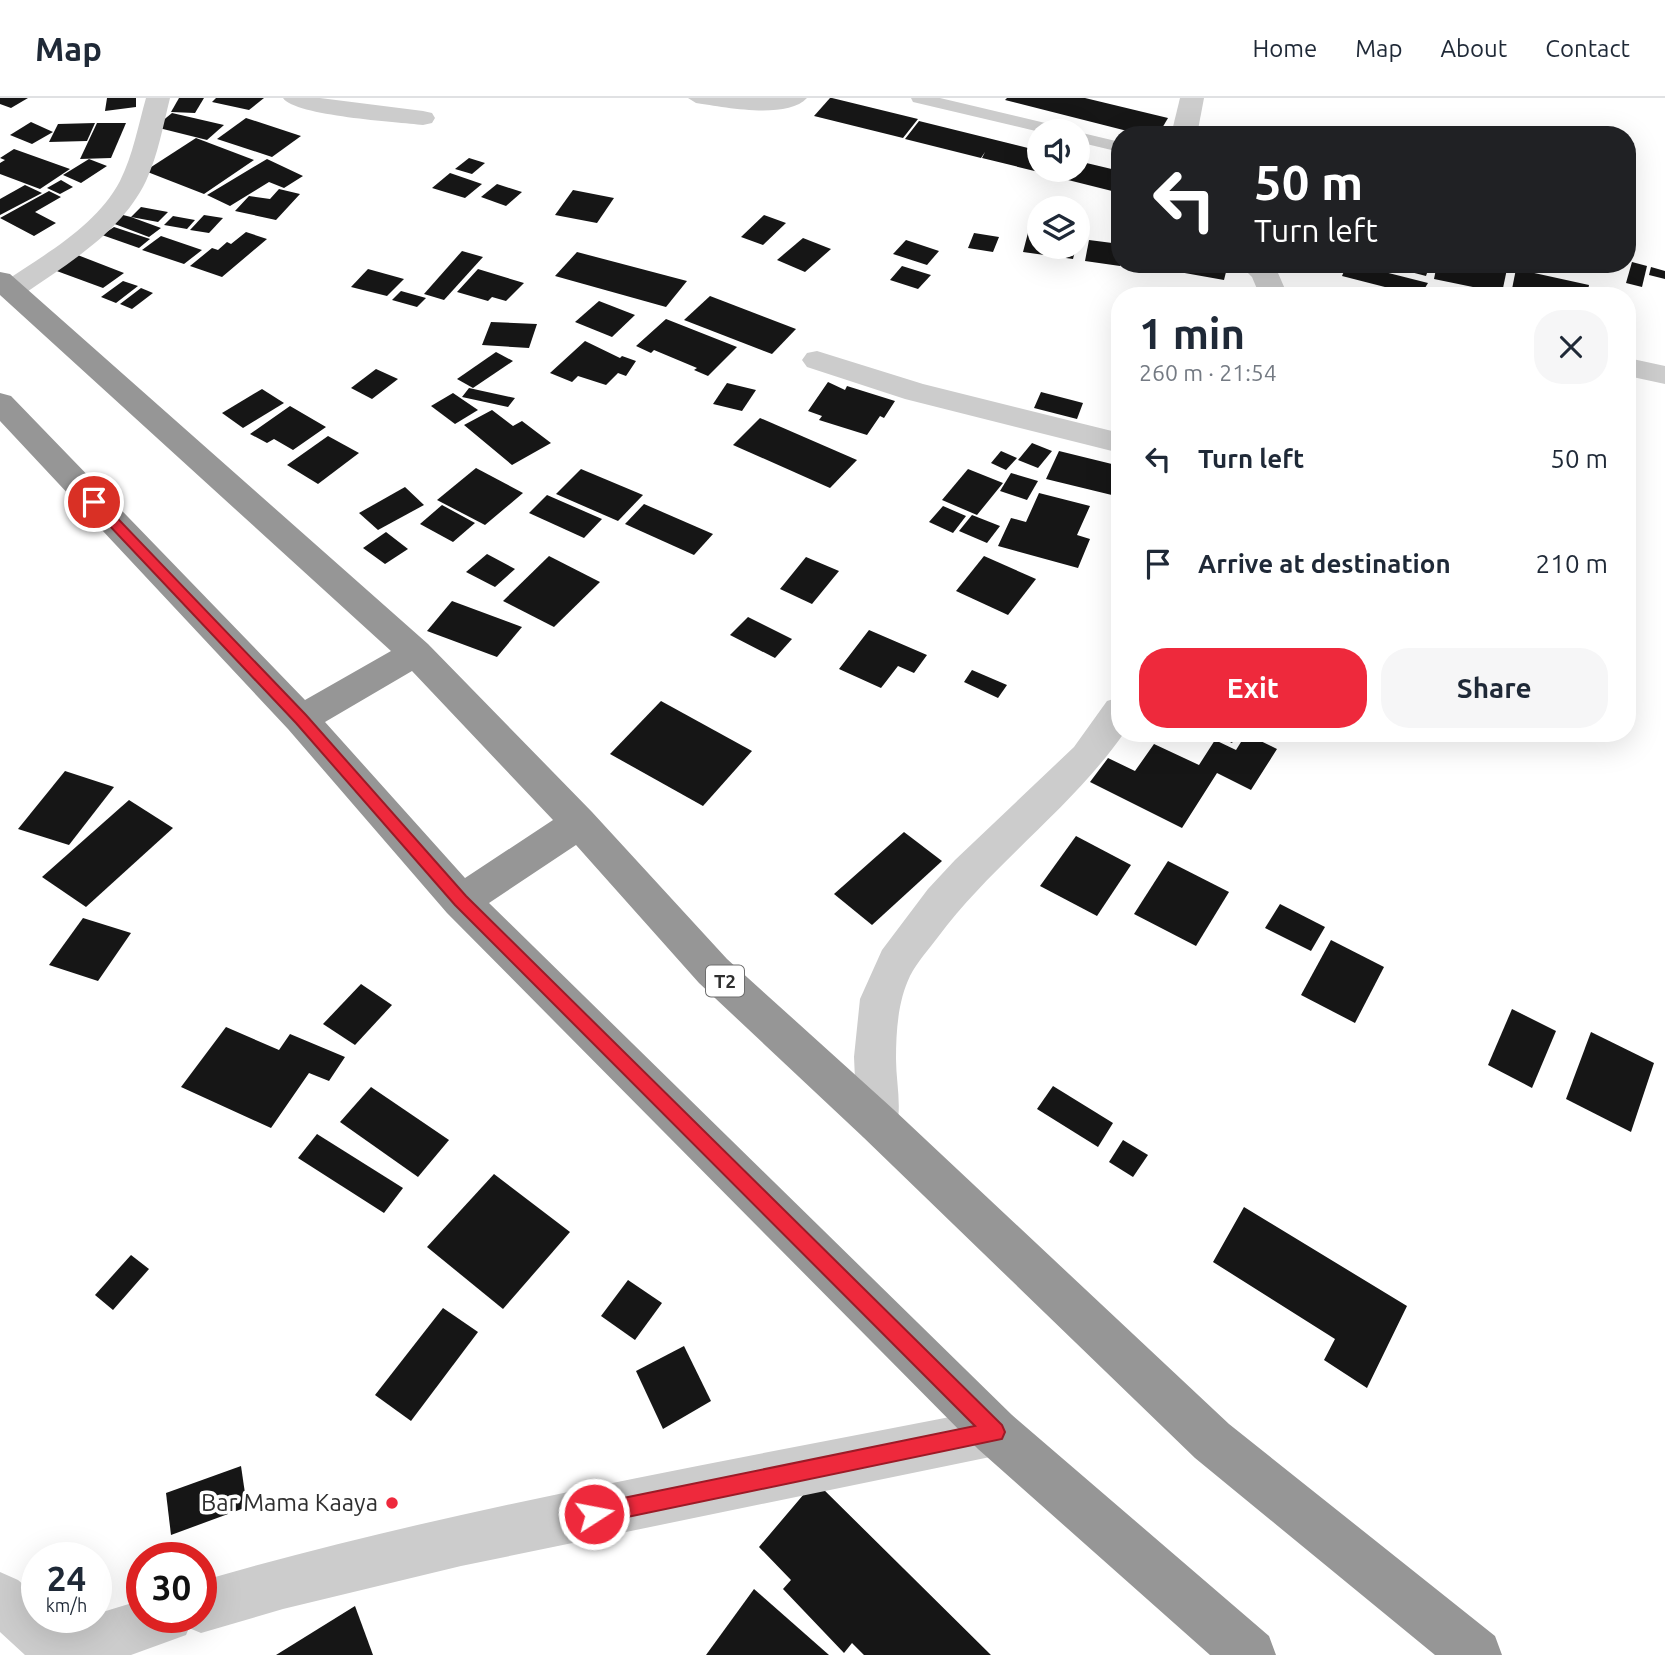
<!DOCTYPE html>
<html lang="en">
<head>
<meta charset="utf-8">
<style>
	:root { --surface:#fff; --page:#f6f6f7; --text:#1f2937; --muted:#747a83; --line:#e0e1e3; --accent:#ee293c }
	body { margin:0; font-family:Ubuntu,sans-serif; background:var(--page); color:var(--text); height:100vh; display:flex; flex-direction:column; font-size:26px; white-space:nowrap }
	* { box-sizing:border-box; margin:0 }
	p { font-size:23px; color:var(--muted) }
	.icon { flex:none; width:38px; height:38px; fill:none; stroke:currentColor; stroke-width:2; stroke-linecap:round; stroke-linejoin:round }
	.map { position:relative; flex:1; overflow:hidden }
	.sheet { position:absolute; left:1111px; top:189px; width:525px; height:455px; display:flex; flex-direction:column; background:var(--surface); border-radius:28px; box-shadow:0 7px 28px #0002 }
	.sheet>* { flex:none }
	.guide { position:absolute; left:1111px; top:28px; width:525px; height:147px; border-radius:28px; box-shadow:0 7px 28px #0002; background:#202124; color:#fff; overflow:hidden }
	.tools { position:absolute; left:1027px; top:21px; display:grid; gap:14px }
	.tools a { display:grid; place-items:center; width:63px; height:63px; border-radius:50%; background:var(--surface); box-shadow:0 7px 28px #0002; font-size:35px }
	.speed { position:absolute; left:21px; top:1444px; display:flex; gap:14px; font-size:35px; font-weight:700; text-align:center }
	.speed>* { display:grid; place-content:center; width:91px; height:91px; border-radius:50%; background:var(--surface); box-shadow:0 7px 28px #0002; line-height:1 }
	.speed small { font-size:18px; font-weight:400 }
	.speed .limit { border:10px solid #d22; background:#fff; color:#111 }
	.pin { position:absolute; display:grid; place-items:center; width:60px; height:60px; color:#fff; margin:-30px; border:4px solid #fff; border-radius:50%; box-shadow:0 2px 7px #0007 }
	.me { position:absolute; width:77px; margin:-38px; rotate:79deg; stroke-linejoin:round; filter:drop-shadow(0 0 5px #0008) }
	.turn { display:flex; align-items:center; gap:24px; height:147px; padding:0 28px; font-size:32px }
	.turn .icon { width:91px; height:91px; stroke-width:2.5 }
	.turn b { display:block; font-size:49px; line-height:60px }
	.round { display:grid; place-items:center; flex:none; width:74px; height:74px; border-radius:28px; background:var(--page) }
	.overview { display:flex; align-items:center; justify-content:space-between; height:119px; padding:0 28px }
	h1 { font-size:42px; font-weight:600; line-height:52px }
	.button { display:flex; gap:14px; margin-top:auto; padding:14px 28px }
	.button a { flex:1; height:80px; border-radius:28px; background:var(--accent); color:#fff; font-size:28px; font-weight:600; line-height:80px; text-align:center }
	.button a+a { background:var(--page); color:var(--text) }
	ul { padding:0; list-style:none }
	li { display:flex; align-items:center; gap:21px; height:105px; padding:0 28px }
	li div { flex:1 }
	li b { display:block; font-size:26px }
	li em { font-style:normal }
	header { display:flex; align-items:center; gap:42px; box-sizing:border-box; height:98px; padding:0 35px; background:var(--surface); border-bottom:2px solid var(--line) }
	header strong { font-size:33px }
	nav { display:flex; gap:38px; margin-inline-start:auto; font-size:24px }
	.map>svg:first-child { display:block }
	.building { fill:#161616 }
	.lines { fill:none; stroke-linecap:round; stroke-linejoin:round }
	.lane { fill:#ccc; fill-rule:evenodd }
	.street { fill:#ccc; fill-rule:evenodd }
	.highway { fill:#969696; fill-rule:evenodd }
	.route { fill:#ee293c; stroke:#9b1b27; stroke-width:2 }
	.poi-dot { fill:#ee293c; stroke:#fff; stroke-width:2.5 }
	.labels { text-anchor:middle; stroke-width:7; stroke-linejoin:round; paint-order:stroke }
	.shield { fill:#fff; stroke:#6d6d6d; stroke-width:2 }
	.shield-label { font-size:19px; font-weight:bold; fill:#2f2f2f }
	.near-poi-label { font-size:24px; fill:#2f2f2f; stroke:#fff; text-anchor:end }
</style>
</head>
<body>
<header>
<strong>Map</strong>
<nav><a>Home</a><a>Map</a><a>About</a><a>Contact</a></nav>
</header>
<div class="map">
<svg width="1665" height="1557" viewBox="0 0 1665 1557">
	<rect width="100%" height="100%" fill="#fff"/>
	<!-- building -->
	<g class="building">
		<path d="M0 0H28L11 10 0 6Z"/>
		<path d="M107 0H136V9L105 13Z"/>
		<path d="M179 0H204L195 15 171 14Z"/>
		<path d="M216 0H264L249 12 212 4Z"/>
		<path d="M830 0H832L918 21 903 40 814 18Z"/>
		<path d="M1007 0H1085L1168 20 1158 37H1143L1005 2Z"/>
		<path d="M172 15 224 27 207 42 155 29Z"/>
		<path d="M246 20 301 38 272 59 217 41Z"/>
		<path d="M919 23 1040 53V72H1054L1051 77 982 60 985 54 981 60 905 41Z"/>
		<path d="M31 24 53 34 32 46 10 37Z"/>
		<path d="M95 25 87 43 49 44 58 26Z"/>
		<path d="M97 25H126L111 60 80 61Z"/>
		<path d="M196 40 254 62 204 96 145 73Z"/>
		<path d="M14 51 70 71 40 91 0 76V65L5 62 0 60Z"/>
		<path d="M469 60 485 65 472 76 455 71Z"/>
		<path d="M89 61 107 68 81 85 63 77Z"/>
		<path d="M267 61 303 78 284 90 269 84 230 108 207 97Z"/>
		<path d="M1078 63 1120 73V95L1052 78 1056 72H1078Z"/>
		<path d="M450 75 482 86 465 100 432 90Z"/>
		<path d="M61 82 73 89 60 96 47 90Z"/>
		<path d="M497 86 522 94 506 108 481 99Z"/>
		<path d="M25 87 42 95 0 117V101Z"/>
		<path d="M279 91 300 96 276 122 235 113 249 98 270 101Z"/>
		<path d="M573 92 614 100 597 125 555 117Z"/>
		<path d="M49 93 61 99 35 114 56 125 34 138 0 120Z"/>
		<path d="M141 109 168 114 158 124 131 119 161 130 149 139 112 125 123 117 131 119Z"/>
		<path d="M204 117 223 120 209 135 190 132Z"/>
		<path d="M764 117 786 125 763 147 741 139Z"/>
		<path d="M173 118 195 122 187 131 164 127Z"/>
		<path d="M1030 127 1040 128V149H1076L1073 161 1023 154Z"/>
		<path d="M114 129 150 141 139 150 102 137Z"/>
		<path d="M246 134 267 141 222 179 190 168 212 150 218 152 227 144 231 146Z"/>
		<path d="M974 135 999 139 993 154 968 150Z"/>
		<path d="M161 138 202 152 184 166 142 152Z"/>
		<path d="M803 140 831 151 805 174 777 162Z"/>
		<path d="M906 142 939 153 927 167 893 156Z"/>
		<path d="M1089 142 1120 146V168L1085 163Z"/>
		<path d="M462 153 483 159 444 202 424 196Z"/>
		<path d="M577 154 687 183 666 209 555 178Z"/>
		<path d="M75 156 124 175 103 190 54 172Z"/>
		<path d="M1632 164 1647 168 1642 189 1626 185Z"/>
		<path d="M1122 166H1154L1153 172Z"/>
		<path d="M1182 166H1228L1224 182 1179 174Z"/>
		<path d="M1347 166H1353L1428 185 1420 198 1342 178Z"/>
		<path d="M1380 166H1430L1426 178Z"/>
		<path d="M1437 166H1508L1502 195 1434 181Z"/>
		<path d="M902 168 931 177 918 191 890 182Z"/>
		<path d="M1651 169 1665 173V181L1649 177Z"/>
		<path d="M368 171 404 181 387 198 351 189Z"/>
		<path d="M478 171 524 185 506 203 492 199 488 203 457 194Z"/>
		<path d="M1516 171 1589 187 1587 198H1543L1512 191Z"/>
		<path d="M123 183 138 188 116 205 101 199Z"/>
		<path d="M141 190 153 195 132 211 120 206Z"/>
		<path d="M401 193 426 200 417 209 392 202Z"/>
		<path d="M710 198 796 231 772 256 684 222Z"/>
		<path d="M599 203 635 217 612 239 575 224Z"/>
		<path d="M666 221 737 249 708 278 694 272 697 270 654 252 651 255 636 248Z"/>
		<path d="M491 224 537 226 529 250 482 247Z"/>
		<path d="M585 243 620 260 622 258 636 263 626 278 618 275 606 287 578 278 572 284 550 275Z"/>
		<path d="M496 254 513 263 473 290 457 281Z"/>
		<path d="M376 271 398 281 372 301 351 290Z"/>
		<path d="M828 284 845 292 847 288 895 303 884 320 880 318 867 337 819 322 822 318 808 313Z"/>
		<path d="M727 285 756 292 742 313 713 306Z"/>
		<path d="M469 290 478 292 515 300 508 309 462 299Z"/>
		<path d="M262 291 284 305 243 330 222 315Z"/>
		<path d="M1041 294 1083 305 1077 321 1034 310Z"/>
		<path d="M453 295 478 312 455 326 431 308Z"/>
		<path d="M290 308 326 329 293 352 274 341 267 345 250 336Z"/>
		<path d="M492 312 513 328 522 323 551 345 512 367 464 327Z"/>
		<path d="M760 320 857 362 830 390 733 347Z"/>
		<path d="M328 338 359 355 318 386 287 367Z"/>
		<path d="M1032 345 1052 353 1038 370 1018 362Z"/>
		<path d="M1001 353 1017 360 1006 372 991 365Z"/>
		<path d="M1059 353 1120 368V399L1046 381Z"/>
		<path d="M476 370 523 395 485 427 437 402Z"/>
		<path d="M581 371 643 397 618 423 556 396Z"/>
		<path d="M968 371 1003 385 977 417 942 402Z"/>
		<path d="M1011 375 1038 383 1027 402 1000 393Z"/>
		<path d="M405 389 424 407 378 432 359 415Z"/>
		<path d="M1039 395 1090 408 1077 437 1090 441 1078 470 998 448 1011 420 1026 424Z"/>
		<path d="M547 397 602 421 584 440 529 415Z"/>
		<path d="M644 406 713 436 694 457 625 426Z"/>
		<path d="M442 407 475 425 453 444 420 426Z"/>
		<path d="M943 408 966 418 953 435 929 424Z"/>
		<path d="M972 417 1000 428 987 445 959 433Z"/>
		<path d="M386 434 408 451 385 466 363 450Z"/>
		<path d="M487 456 515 471 495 489 466 474Z"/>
		<path d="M549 458 600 484 554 529 503 503Z"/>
		<path d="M984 458 1036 481 1008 517 956 493Z"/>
		<path d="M806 459 839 473 812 506 780 491Z"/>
		<path d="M452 503 522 529 497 559 427 533Z"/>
		<path d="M748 519 792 541 775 560 730 537Z"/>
		<path d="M869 532 927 557 914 575 898 568 881 590 839 571Z"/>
		<path d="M972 572 1007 587 998 600 964 584Z"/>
		<path d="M661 603 752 653 703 708 610 656Z"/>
		<path d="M1211 635H1238L1232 645Z"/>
		<path d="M1246 636 1277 651 1251 692 1217 675 1182 730 1090 684 1108 660 1135 673 1154 646 1199 667 1215 642 1236 652Z"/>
		<path d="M65 673 114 689 69 747 18 731Z"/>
		<path d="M129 702 173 730 86 809 42 779Z"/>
		<path d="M904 734 942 763 872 827 834 796Z"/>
		<path d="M1076 738 1131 767 1097 818 1040 788Z"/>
		<path d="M1168 763 1229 794 1196 848 1134 816Z"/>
		<path d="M1280 806 1325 829 1311 853 1265 830Z"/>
		<path d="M83 820 131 835 98 883 49 867Z"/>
		<path d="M1331 842 1384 869 1355 925 1301 897Z"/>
		<path d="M361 886 392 907 355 947 323 926Z"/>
		<path d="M1512 911 1556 933 1532 990 1488 967Z"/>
		<path d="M226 929 279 952 290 936 345 959 329 983 309 975 271 1030 181 989Z"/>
		<path d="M1591 934 1654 965 1631 1034 1566 1001Z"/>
		<path d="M1053 988 1113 1025 1098 1049 1037 1011Z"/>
		<path d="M371 989 449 1042 418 1079 340 1024Z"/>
		<path d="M317 1036 403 1090 384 1115 298 1060Z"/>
		<path d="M1123 1042 1148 1057 1133 1079 1109 1064Z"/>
		<path d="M494 1076 570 1134 503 1211 427 1149Z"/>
		<path d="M1244 1109 1407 1208 1367 1290 1324 1262 1335 1241 1213 1164Z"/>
		<path d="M131 1157 149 1171 113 1212 95 1197Z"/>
		<path d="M628 1182 662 1205 635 1242 601 1218Z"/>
		<path d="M443 1210 478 1234 411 1323 375 1297Z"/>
		<path d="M684 1248 711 1303 663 1331 636 1273Z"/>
		<path d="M241 1368 247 1409 171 1437 166 1395Z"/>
		<path d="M815 1383 991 1557H864L852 1545 844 1555 783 1491 791 1482 759 1449Z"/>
		<path d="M754 1491 829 1557H706Z"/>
		<path d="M355 1508 373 1557H276Z"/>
	</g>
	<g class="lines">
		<!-- lane -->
		<g class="lane">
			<path d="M688 0H807C787 22 723 9 696 5Z"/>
			<path d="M911 0H940L1062 29 1065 33 1040 34 913 4Z"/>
			<path d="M1078 34 1120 44V54L1078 44Z"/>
		</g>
		<!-- street -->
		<g class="street">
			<path d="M146 0H170C163 28 158 57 146 83 121 135 67 166 21 198L11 201 1 198V186C42 158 96 129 120 83 133 57 138 28 146 0Z"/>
			<path d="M283 0H320L423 13 432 15 435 20 432 25 423 27C398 24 295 18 283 0Z"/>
			<path d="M1180 0H1204L1197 37H1171Z"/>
			<path d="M1239 166H1270L1278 175 1288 198H1260L1252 179Z"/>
			<path d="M817 253 923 286 1120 335V355L905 301 807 269 802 262 807 255Z"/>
			<path d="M1628 260 1665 268V286L1628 278Z"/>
			<path d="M1120 599V635H1124C1071 711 993 765 938 839 929 851 917 864 910 878 898 903 896 933 896 961 896 987 904 1015 893 1039L878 1045 863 1039 857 1025 854 959 860 901 882 852 928 791 955 762 1074 649 1107 603Z"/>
			<path d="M995 1310 1012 1317 1019 1334 1012 1351 995 1358 461 1468 283 1511 201 1535 189 1530 186 1537 131 1557H25L0 1534V1474L18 1482 37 1498V1519H62L69 1525 96 1519V1516L142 1502V1519H201V1483C459 1408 731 1363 995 1310Z"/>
		</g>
		<!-- highway -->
		<path class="highway" d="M0 174 10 176 428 546 592 714 727 861 893 1011 1229 1326 1495 1538 1502 1557H1435L1195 1360 863 1039 699 885 576 747 489 805 1012 1317 1269 1538 1276 1557H1210L978 1351 447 815 288 631 0 323V295L11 298 305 602 391 553 0 197ZM412 573 553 722 465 780 325 624Z"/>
	</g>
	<!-- route -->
	<path class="route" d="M94 399 99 401 306 617 466 798 1002 1327 1005 1334 1002 1341 594 1426 587 1423 584 1416 587 1409 594 1406 975 1328 455 807 296 625 90 407V401Z"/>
	<!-- markers -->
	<circle class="poi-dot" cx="392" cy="1405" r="7"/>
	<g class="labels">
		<!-- shield labels -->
		<rect class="shield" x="706" y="867.5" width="38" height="31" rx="5"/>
		<g class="shield-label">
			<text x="725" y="890">T2</text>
		</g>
		<!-- near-poi labels -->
		<g class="near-poi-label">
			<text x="378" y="1413">Bar Mama Kaaya</text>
		</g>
	</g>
</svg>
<div class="tools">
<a><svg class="icon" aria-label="sound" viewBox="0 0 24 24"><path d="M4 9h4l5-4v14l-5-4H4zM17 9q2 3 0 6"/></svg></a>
<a><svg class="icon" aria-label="layers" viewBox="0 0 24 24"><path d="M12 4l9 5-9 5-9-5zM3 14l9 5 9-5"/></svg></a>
</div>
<div class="speed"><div>24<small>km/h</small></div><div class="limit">30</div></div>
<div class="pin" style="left:94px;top:404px;background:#d93025"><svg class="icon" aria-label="arrive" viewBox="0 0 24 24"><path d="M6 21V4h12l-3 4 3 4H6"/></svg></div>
<svg class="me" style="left:594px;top:1416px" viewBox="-20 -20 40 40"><circle r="17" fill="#ee293c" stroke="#fff" stroke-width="3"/><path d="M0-11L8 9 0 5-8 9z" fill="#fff"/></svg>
<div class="guide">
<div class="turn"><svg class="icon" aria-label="left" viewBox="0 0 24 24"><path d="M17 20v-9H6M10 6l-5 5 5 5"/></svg><div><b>50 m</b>Turn left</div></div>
</div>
<section class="sheet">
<div class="overview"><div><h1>1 min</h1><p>260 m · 21:54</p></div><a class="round"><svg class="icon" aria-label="close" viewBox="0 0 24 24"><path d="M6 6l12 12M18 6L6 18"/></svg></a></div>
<ul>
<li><svg class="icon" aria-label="left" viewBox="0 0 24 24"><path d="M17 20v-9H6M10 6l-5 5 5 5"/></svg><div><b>Turn left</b></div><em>50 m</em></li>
<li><svg class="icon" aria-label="arrive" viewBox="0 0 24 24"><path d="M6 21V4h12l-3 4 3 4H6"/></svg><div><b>Arrive at destination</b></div><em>210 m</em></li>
</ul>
<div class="button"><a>Exit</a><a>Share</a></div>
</section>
</div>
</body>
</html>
